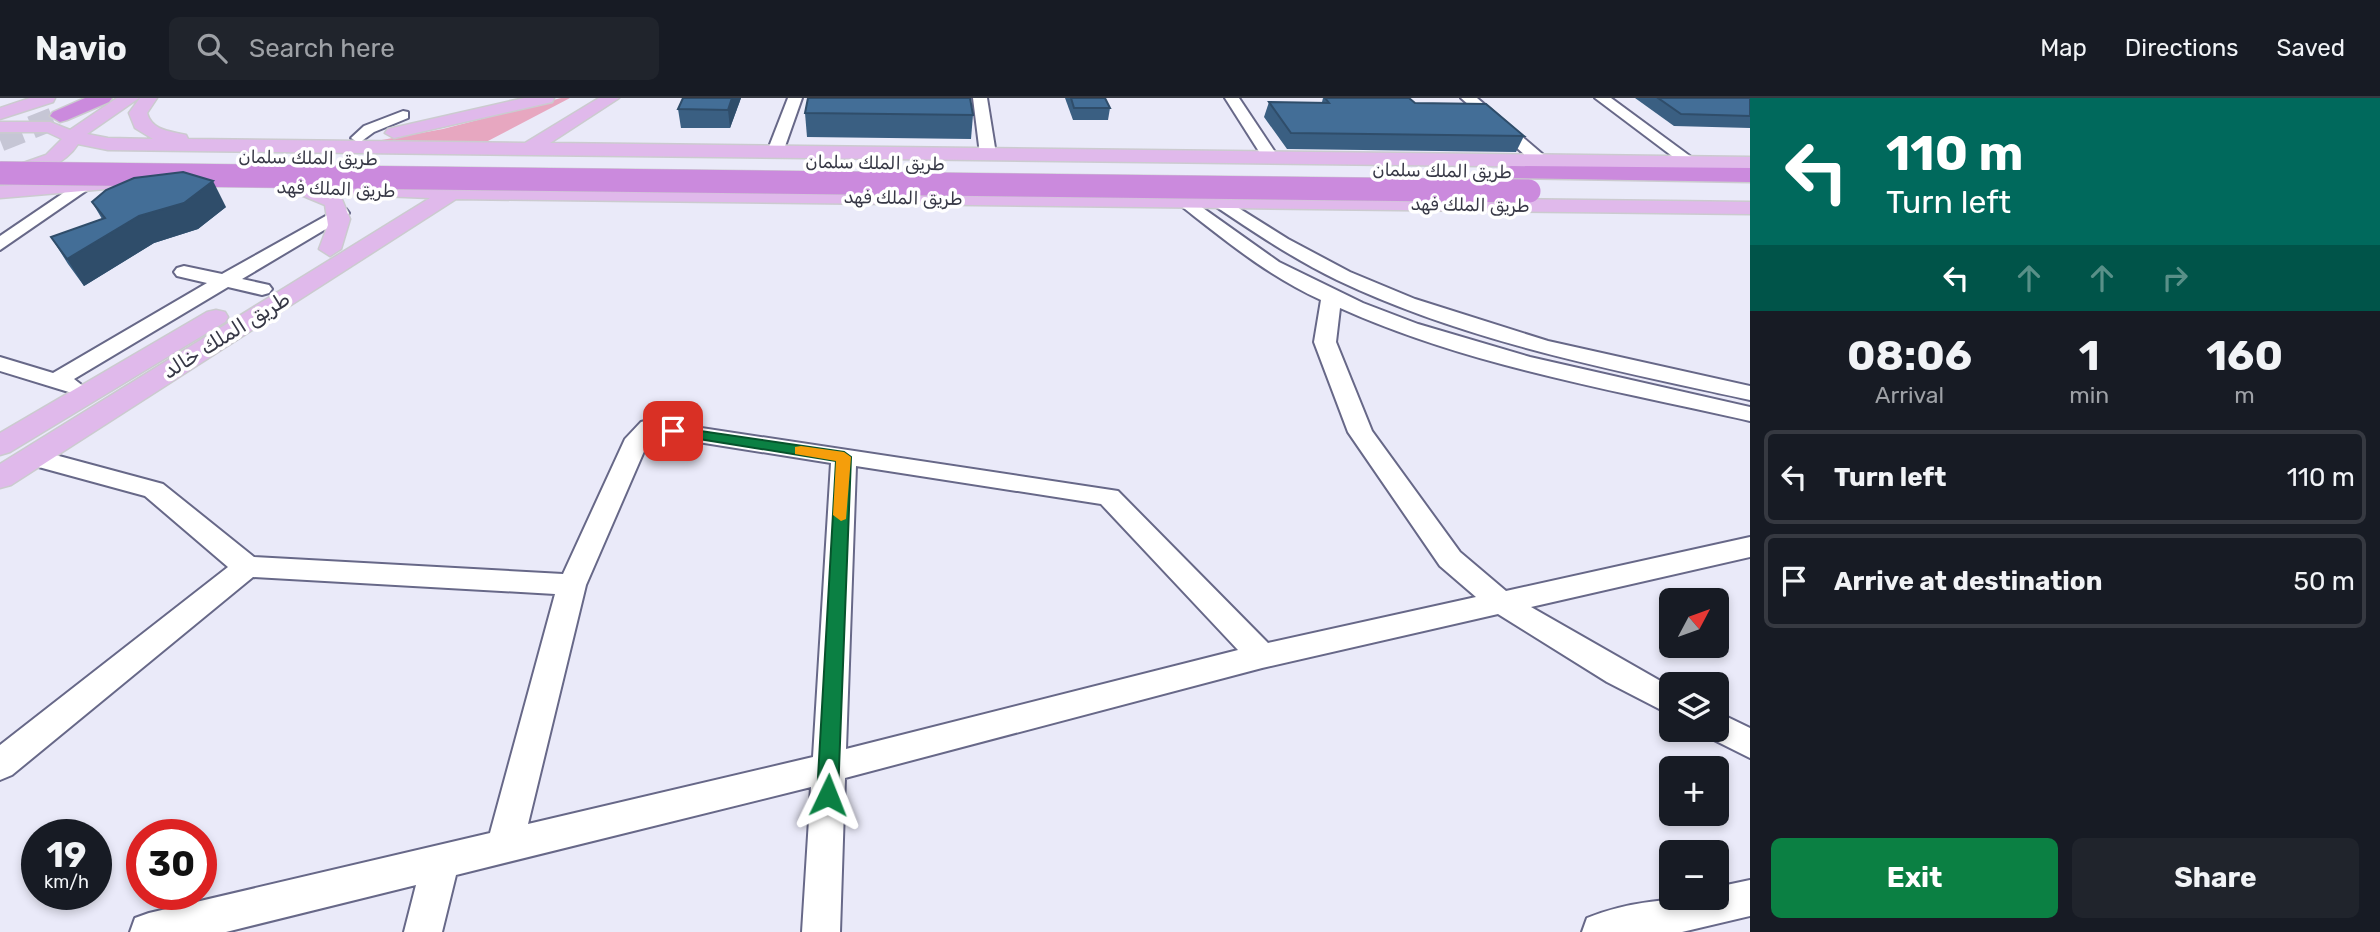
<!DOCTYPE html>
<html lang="en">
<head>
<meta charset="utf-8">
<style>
	:root { --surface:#171b24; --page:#20242c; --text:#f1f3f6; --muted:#9ea1a6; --line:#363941; --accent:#0b8043 }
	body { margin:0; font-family:Rubik,Cairo,sans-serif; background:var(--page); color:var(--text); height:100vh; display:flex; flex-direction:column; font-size:26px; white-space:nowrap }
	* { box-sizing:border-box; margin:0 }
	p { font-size:23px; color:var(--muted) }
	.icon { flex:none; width:38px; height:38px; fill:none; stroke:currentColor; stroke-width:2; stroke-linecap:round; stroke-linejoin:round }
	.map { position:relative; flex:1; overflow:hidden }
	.drawer { display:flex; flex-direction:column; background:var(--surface); width:630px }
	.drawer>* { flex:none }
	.guide { background:#00695c; color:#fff; overflow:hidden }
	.needle { width:46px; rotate:49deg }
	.tools { position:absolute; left:1659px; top:490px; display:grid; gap:14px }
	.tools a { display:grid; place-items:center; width:70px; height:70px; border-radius:10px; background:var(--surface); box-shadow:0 4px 10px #0003; font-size:35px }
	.speed { position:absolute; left:21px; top:721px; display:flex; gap:14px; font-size:35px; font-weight:700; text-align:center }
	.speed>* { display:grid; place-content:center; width:91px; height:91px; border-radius:50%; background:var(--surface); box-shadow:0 4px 10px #0003; line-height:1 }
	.speed small { font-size:18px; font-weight:400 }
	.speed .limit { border:10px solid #d22; background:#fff; color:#111 }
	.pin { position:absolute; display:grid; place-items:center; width:60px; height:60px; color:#fff; margin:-30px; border-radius:14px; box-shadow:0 4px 10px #0006 }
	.me { position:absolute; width:77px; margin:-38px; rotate:2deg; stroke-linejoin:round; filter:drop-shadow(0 0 5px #0008) }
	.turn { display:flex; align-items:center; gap:24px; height:147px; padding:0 21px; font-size:32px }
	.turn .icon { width:91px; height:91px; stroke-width:2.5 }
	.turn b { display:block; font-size:49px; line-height:60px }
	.lanes { display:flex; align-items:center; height:66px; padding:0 21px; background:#0003; justify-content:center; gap:35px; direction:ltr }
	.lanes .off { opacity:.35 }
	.eta { display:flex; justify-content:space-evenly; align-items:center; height:119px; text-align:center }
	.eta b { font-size:42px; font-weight:700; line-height:49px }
	.button { display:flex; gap:14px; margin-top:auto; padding:14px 21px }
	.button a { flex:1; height:80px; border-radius:10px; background:var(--accent); color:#fff; font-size:28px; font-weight:700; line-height:80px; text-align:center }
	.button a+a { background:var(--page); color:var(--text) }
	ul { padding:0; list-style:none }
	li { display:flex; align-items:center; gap:21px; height:94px; margin:0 14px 10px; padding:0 7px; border:4px solid var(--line); border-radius:10px }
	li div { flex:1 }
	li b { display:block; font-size:26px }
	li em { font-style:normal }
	header { display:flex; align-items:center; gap:42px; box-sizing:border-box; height:98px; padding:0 35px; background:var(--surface); border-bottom:2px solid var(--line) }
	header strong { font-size:33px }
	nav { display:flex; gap:38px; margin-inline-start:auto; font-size:24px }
	.search { width:490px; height:63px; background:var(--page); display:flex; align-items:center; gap:18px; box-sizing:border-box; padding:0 24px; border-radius:10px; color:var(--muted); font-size:26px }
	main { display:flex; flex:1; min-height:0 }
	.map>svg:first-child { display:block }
	.green { fill:#e7a7c0 }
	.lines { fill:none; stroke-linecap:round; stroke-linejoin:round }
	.highway-tunnel { stroke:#c6c6d5; stroke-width:23; stroke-dasharray:23 11; stroke-linecap:butt }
	.minor-casing { stroke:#676888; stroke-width:4 }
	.major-casing { stroke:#cbcbcf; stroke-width:3 }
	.highway-casing { stroke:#cbcbcf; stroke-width:3 }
	.minor { fill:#fff; fill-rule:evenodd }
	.major { fill:#e0b9eb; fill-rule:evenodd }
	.highway { fill:#cb8add; fill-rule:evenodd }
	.highway-bridge-casing { stroke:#cbcbcf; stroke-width:24; stroke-linecap:butt }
	.highway-bridge { stroke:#cb8add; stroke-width:23 }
	.wall { fill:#3a5f82 }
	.shaded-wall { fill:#2f4d6a }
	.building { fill:#436e97; stroke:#2f4d6a; stroke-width:2 }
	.route { fill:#0b8043; stroke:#07532c; stroke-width:2 }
	.slow { fill:#f59e0b }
	.labels { text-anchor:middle; stroke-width:7; stroke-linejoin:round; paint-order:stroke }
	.far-street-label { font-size:18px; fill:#373846; stroke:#fff }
	.street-label { font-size:21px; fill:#373846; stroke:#fff }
</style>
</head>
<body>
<header>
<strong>Navio</strong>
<div class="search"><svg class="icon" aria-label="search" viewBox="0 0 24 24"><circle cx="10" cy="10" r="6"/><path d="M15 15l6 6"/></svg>Search here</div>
<nav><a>Map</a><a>Directions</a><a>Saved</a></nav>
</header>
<main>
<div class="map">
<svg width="1750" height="834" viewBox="0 0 1750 834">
	<rect width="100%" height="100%" fill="#eaeaf9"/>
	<!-- green -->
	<path class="green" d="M561 0H570L486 44 376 43 443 31Z"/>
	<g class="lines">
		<!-- highway-tunnel -->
		<path class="highway-tunnel" d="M0 42 60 18"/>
		<defs>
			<g id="minor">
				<path d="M788 0H802L783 54 781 57H769L767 54Z"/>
				<path d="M973 0H987L996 56 994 59 988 61 980 56Z"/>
				<path d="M1225 0H1239L1279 60 1277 63H1265Z"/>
				<path d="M1461 0H1477L1547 60V66H1535Z"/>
				<path d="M1595 0H1611L1698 64 1690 69 1684 67Z"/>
				<path d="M403 13 408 14V20L374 34 359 45 351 40 364 28Z"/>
				<path d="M84 81 92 86 90 90 0 152V138Z"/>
				<path d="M1186 98 1279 164 1363 205 1418 226 1530 259 1750 309V323C1613 292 1469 268 1340 210L1336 244 1372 333 1460 454 1506 493 1750 439V459L1531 509 1671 589V617L1607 584 1498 516 1262 570 845 680 840 834H802L811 689 456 777 442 834H404L416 787 226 834H130L135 820 149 815 490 735 555 496 253 479 12 677 0 682V647L228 469 145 398 24 365 21 359 24 353 33 351 163 386 254 459 563 476 625 341 641 324 649 322 1118 393 1268 545 1476 499 1440 468 1348 334 1314 244 1321 202C1268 178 1226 143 1180 107L1177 103 1180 99ZM654 337 831 365 813 659 528 726 586 487 648 344ZM856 368 1101 406 1238 552 846 651Z"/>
				<path d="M1221 99 1288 141 1350 174 1415 201 1548 243 1750 288V302C1610 271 1467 244 1337 182 1294 161 1255 135 1215 108L1212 104Z"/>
				<path d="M340 110 346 111 349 115 346 119 242 181 269 187 272 191 269 195 262 197 228 189 74 281 83 288 80 293 72 295 0 273V259L53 275 207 185 177 178 174 174 177 170 184 168 222 176Z"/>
				<path d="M1717 614 1750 630V660L1706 638 1703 632H1717Z"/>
				<path d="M1750 782V818L1682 834H1582L1587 820C1629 803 1673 800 1717 800V789Z"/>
			</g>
			<g id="major">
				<path d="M30 0H55L53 4 0 21V10Z"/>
				<path d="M117 0H139L87 36 108 40 153 41 135 30 129 15 140 0H157L147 15C152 33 170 33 186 37L188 41 525 45 599 0H619L550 45 1750 59V71L108 52 78 46C63 70 27 80 0 85V73L46 57 62 41 47 34H0V24H50L70 32Z"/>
				<path d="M524 0H554L552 4 394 40 385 35 388 31Z"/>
				<path d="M111 80 118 82 121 86 118 90 0 100V88Z"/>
				<path d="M296 82 462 89 1750 104V116L456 101 11 387 0 390V366L430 100 332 96 341 99 350 121 341 151 330 158 319 151 328 127 325 107 289 92 286 88 289 84Z"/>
				<path d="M216 212 225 214 228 219 225 224 10 354 0 357V335L207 214Z"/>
			</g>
			<g id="highway">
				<path d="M85 0H112L109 4 67 22 60 24 50 18 53 14Z"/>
				<path d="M1511 68 1750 70V84L1503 80 1500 75 1503 70Z"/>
			</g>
		</defs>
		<!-- minor casing -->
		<use href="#minor" class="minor-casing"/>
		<!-- major casing -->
		<use href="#major" class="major-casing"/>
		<!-- highway casing -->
		<use href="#highway" class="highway-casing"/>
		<!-- minor -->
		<use href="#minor" class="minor"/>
		<!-- major -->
		<use href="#major" class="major"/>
		<!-- highway -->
		<use href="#highway" class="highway"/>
		<defs>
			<path id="highway-bridge" d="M0 75 1529 93"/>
		</defs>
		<!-- highway-bridge casing -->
		<use href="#highway-bridge" class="highway-bridge-casing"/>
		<!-- highway-bridge -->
		<use href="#highway-bridge" class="highway-bridge"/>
	</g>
	<!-- wall -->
	<g class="wall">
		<path d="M741 0 730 30H681L678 11Z"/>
		<path d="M1065 0H1105L1110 10 1108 22H1073Z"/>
		<path d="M1323 0H1409L1415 5 1524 38 1516 54 1287 51 1264 19 1269 4H1322Z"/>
		<path d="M1635 0H1750V30L1674 28Z"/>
		<path d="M805 15 973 17 971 41 807 39Z"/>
		<path d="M92 104 226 109 198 131 154 145 84 188 68 166 51 139 102 121Z"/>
	</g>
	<!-- shaded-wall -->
	<g class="shaded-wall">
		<path d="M732 0H741L730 30 728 12Z"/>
		<path d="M213 83 226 109 198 131 154 145 84 188 67 161 139 118Z"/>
	</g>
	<!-- building -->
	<g class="building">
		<path d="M683 0H732L728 12 678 11Z"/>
		<path d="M808 0H970L973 17 805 15Z"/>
		<path d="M1071 0H1105L1110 10H1074Z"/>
		<path d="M1325 0H1409L1415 5 1486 6 1524 38 1291 35 1269 4 1329 5Z"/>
		<path d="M1658 0H1750V18L1681 16Z"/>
		<path d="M183 74 213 83 184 105 139 118 67 161 51 139 105 120 92 104 106 92 134 80Z"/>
	</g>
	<!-- route -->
	<path class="route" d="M673 329 844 354 851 359 838 697 835 704 828 707 820 704 817 697 836 363 668 336 666 333Z"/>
	<!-- slow -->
	<path class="slow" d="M801 348 844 354 851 359 846 421 841 423 833 417 836 363 795 356V349Z"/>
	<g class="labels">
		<!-- far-street labels -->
		<g class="far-street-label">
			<text transform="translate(308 60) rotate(1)" y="6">طريق الملك سلمان</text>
			<text transform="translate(875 65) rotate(1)" y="6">طريق الملك سلمان</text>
			<text transform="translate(1442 73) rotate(1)" y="6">طريق الملك سلمان</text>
			<text transform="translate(336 91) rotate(2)" y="6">طريق الملك فهد</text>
			<text transform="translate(903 100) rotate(1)" y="6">طريق الملك فهد</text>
			<text transform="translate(1470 107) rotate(1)" y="6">طريق الملك فهد</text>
		</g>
		<!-- street labels -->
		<g class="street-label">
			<text transform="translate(226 237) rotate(-32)" y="7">طريق الملك خالد</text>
		</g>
	</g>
</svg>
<div class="tools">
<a><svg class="needle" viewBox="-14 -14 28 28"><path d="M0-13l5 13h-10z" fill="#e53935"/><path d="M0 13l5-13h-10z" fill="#9ea1a6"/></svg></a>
<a><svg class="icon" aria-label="layers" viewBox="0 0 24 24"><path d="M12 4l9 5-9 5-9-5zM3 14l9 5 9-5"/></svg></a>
<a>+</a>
<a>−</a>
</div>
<div class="speed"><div>19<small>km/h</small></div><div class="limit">30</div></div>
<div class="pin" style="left:673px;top:333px;background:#d93025"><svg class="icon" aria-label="arrive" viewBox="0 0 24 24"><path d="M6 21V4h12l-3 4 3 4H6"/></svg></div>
<svg class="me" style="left:828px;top:697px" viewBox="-20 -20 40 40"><path d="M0-17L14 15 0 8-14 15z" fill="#0b8043" stroke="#fff" stroke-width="4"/></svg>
</div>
<section class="drawer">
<div class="guide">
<div class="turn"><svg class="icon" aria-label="left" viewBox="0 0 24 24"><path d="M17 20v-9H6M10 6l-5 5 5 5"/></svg><div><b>110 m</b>Turn left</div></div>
<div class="lanes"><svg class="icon" aria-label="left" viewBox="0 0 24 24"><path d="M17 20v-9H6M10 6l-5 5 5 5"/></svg><svg class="icon off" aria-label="ahead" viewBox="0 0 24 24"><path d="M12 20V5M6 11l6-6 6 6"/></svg><svg class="icon off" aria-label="ahead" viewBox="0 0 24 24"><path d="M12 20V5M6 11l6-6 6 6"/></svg><svg class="icon off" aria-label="right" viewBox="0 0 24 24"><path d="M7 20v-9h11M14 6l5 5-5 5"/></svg></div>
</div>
<div class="eta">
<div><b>08:06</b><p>Arrival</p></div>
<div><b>1</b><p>min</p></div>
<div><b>160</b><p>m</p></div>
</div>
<ul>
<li><svg class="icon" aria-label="left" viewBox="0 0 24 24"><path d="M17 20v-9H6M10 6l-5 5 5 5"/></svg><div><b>Turn left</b></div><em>110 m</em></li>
<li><svg class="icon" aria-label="arrive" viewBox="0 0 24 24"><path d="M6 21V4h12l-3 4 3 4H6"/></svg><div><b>Arrive at destination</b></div><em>50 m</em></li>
</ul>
<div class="button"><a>Exit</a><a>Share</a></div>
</section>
</main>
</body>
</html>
